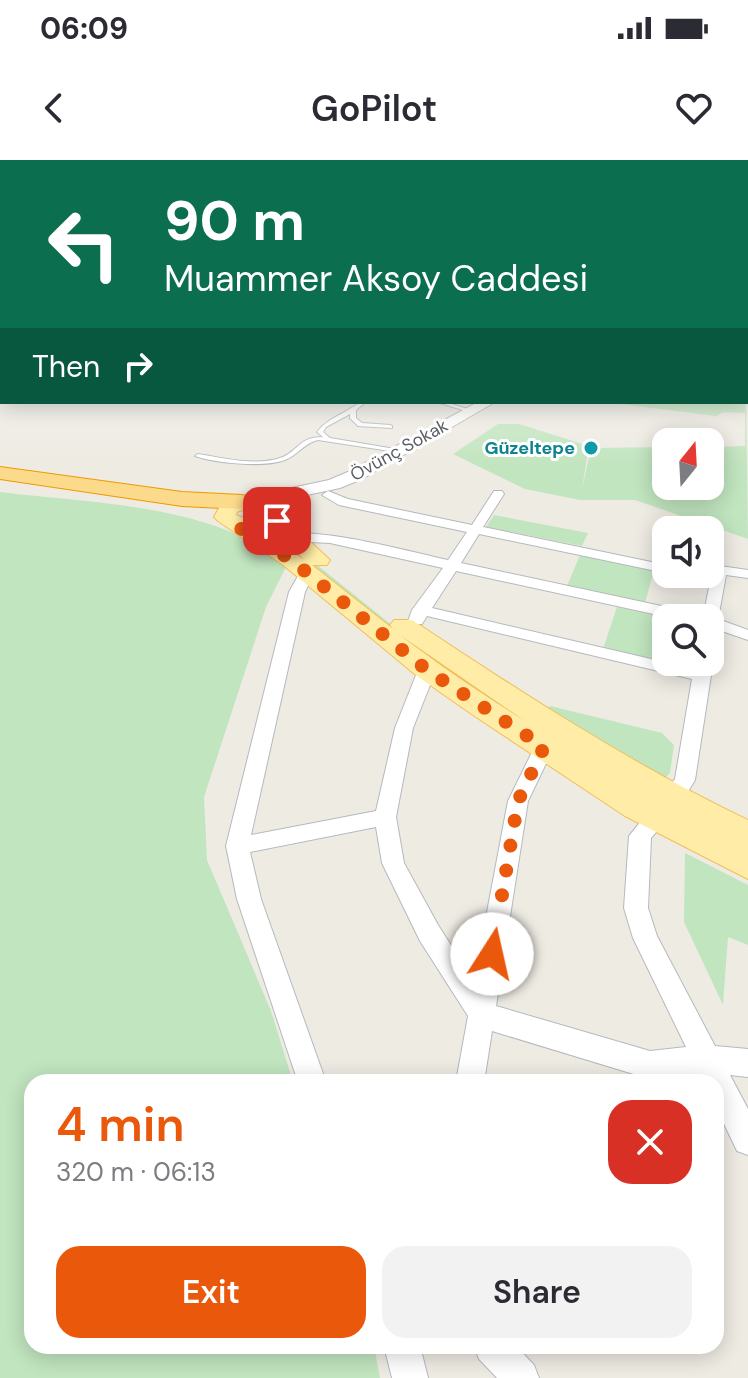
<!DOCTYPE html>
<html lang="en">
<head>
<meta charset="utf-8">
<style>
	:root { --surface:#fff; --page:#f2f2f3; --text:#2b2b33; --muted:#7c7c81; --accent:#ea580c }
	body { margin:0; font-family:"DM Sans",sans-serif; background:var(--page); color:var(--text); height:100vh; display:flex; flex-direction:column; font-size:30px; white-space:nowrap }
	* { box-sizing:border-box; margin:0 }
	p { font-size:26px; color:var(--muted) }
	.icon { flex:none; width:44px; height:44px; fill:none; stroke:currentColor; stroke-width:2; stroke-linecap:round; stroke-linejoin:round }
	.map { position:relative; flex:1; overflow:hidden }
	.panel { position:absolute; left:24px; top:914px; width:700px; height:280px; display:flex; flex-direction:column; background:var(--surface); border-radius:24px; box-shadow:0 4px 20px #0003 }
	.panel>* { flex:none }
	.guide { position:absolute; left:0px; top:0px; width:748px; height:244px; box-shadow:0 4px 20px #0003; background:#0b6e4f; color:#fff; overflow:hidden }
	.needle { width:52px; rotate:18deg }
	.tools { position:absolute; left:652px; top:268px; display:grid; gap:16px }
	.tools a { display:grid; place-items:center; width:72px; height:72px; border-radius:16px; background:var(--surface); box-shadow:0 4px 20px #0003; font-size:40px }
	.pin { position:absolute; display:grid; place-items:center; width:68px; height:68px; color:#fff; margin:-34px; border-radius:16px; box-shadow:0 4px 12px #0006 }
	.me { position:absolute; width:88px; margin:-44px; rotate:10deg; stroke-linejoin:round; filter:drop-shadow(0 0 6px #0008) }
	.turn { display:flex; align-items:center; gap:28px; height:168px; padding:0 32px; font-size:36px }
	.turn .icon { width:104px; height:104px; stroke-width:2.5 }
	.turn b { display:block; font-size:56px; line-height:68px }
	.then { display:flex; align-items:center; height:76px; padding:0 32px; background:#0003; gap:16px; font-size:30px }
	.round { display:grid; place-items:center; flex:none; width:84px; height:84px; border-radius:24px; background:var(--page) }
	.headline { display:flex; align-items:center; justify-content:space-between; height:136px; padding:0 32px }
	h1 { font-size:48px; font-weight:600; line-height:60px; color:var(--accent) }
	.cta { display:flex; gap:16px; margin-top:auto; padding:16px 32px }
	.cta a { flex:1; height:92px; border-radius:24px; background:var(--accent); color:#fff; font-size:32px; font-weight:600; line-height:92px; text-align:center }
	.cta a+a { background:var(--page); color:var(--text) }
	.status { display:flex; justify-content:space-between; align-items:center; height:56px; padding:0 40px; background:var(--surface); direction:ltr }
	.status svg { height:22px; fill:currentColor }
	header { display:flex; justify-content:space-between; align-items:center; height:104px; padding:0 32px; background:var(--surface); font-size:36px; font-weight:600 }
	.map>svg:first-child { display:block }
	.green { fill:#c1e5bf }
	.lines { fill:none; stroke-linecap:round; stroke-linejoin:round }
	.river { fill:#a2dbff; fill-rule:evenodd }
	.lane-casing { stroke:#b5b9bd; stroke-width:2 }
	.street-casing { stroke:#b5b9bd; stroke-width:2 }
	.secondary-casing { stroke:#b6babf; stroke-width:2 }
	.primary-casing { stroke:#f1bf59; stroke-width:2 }
	.highway-casing { stroke:#f09901; stroke-width:2 }
	.lane { fill:#fff; fill-rule:evenodd }
	.street { fill:#fff; fill-rule:evenodd }
	.secondary { fill:#fff; fill-rule:evenodd }
	.primary { fill:#ffeca7; fill-rule:evenodd }
	.highway { fill:#fcda8b; fill-rule:evenodd }
	.route { stroke:#ea580c; stroke-width:14; stroke-dasharray:0 25.2 }
	.culture-dot { fill:#0f9aa8; stroke:#fff; stroke-width:3 }
	.labels { text-anchor:middle; stroke-width:6; stroke-linejoin:round; paint-order:stroke }
	.far-culture-label { font-size:18px; font-weight:bold; fill:#0d838f; stroke:#fff; text-anchor:end }
	.far-street-label { font-size:18px; fill:#5b5f64; stroke:#fff }
</style>
</head>
<body>
<div class="status"><b>06:09</b><svg viewBox="0 0 49 12"><path d="M0 12V9h3v3zM5 12V6h3v6zM10 12V3h3v9zM15 12V0h3v12zM26 1h20v11H26zM47 4h2v5h-2z"/></svg></div>
<header><svg class="icon" aria-label="back" viewBox="0 0 24 24"><path d="M15 5l-7 7 7 7"/></svg>GoPilot<svg class="icon" aria-label="heart" viewBox="0 0 24 24"><path d="M12 20l-8-8c-3-5 5-10 8-4 3-6 11-1 8 4z"/></svg></header>
<div class="map">
<svg width="748" height="1218" viewBox="0 0 748 1218">
	<rect width="100%" height="100%" fill="#eeebe3"/>
	<!-- green -->
	<g class="green">
		<path d="M746 236 748 379 635 340H580L525 329 453 294 498 264H519L589 286 582 329 591 288 666 287V326H710V287L745 286V253L724 252 716 256 613 243 746 242Z"/>
		<path d="M0 332C86 343 223 344 286 407L266 447 204 637 207 700 271 851 293 922H32V1186H374L380 1218H0Z"/>
		<path d="M494 355 588 373 582 386 486 367Z"/>
		<path d="M280 370 290 383 409 479 644 632 479 535 264 376Z"/>
		<path d="M580 395 654 410 645 443 567 426Z"/>
		<path d="M617 447 670 458H666V502L695 504 681 507 603 489Z"/>
		<path d="M550 546 662 573 674 585 670 613 662 621 546 551Z"/>
		<path d="M685 693 748 725V785L728 777 723 845 684 762Z"/>
	</g>
	<g class="lines">
		<!-- river -->
		<path class="river" d="M2 197V207L0 208V198Z"/>
		<defs>
			<g id="lane">
				<path d="M360 242H366L356 250V258L362 263 390 265 392 266V268L358 266 350 258V254L326 267 323 272 330 278 401 290 403 291V293L318 280C304 283 298 295 285 300 264 308 215 303 195 296L198 294C224 298 258 307 283 297 300 289 299 277 323 277L317 272C327 258 347 253 360 242Z"/>
				<path d="M437 242H445L474 251 469 252Z"/>
			</g>
			<g id="street">
				<path d="M328 331 348 339 472 365 494 331H502L504 334 483 367 666 405V413L479 374 461 403 694 453 702 458H672L456 411 432 448 694 509 695 502H710V498L713 502 695 620 680 645 651 678 648 748 657 776 715 886 748 889V917L730 915 748 949V995L737 991 716 947V922H704L699 914 650 919 492 871 484 922H456L468 856 420 781 382 703 376 667 250 692 261 739 326 922H298L237 739 226 686 289 432 302 409 307 408 314 412 305 432 251 675 376 651 395 568 418 510 427 505 433 506 436 510 413 568 396 657 404 703 438 765 474 821 508 641 537 582H551L554 587 528 641 496 846 650 891 686 887 633 778 624 748 629 676 675 619 692 519 427 456 422 464H410L408 461 412 450 443 408 330 383 293 381 286 377C305 363 420 394 448 400L467 372 339 345 322 335Z"/>
				<path d="M720 406 748 410V418L726 415 718 459 748 470V480L710 467V458H703L710 422 684 414H712L715 407Z"/>
				<path d="M384 1186H420L428 1218H392Z"/>
				<path d="M474 1186H516L534 1205 539 1218H497L479 1199Z"/>
			</g>
			<g id="secondary">
				<rect x="746" y="179" width="2" height="8"/>
				<path d="M478 242H495L362 319 340 328 260 345 251 340 254 336 329 320 350 311Z"/>
			</g>
			<path id="primary" d="M251 334C267 335 283 336 293 349L292 358 301 373 330 400 327 405H312L393 469 390 465 394 460H412C521 532 630 604 748 660V719L625 656 476 557 417 516 282 404 218 361 214 357 221 344ZM253 346 264 347 273 354 254 361 236 355 237 352ZM277 369 285 382 305 400 263 373ZM400 475 525 561C482 534 440 506 400 475Z"/>
			<path id="highway" d="M0 307 182 332 242 335 250 337 254 342 250 347 242 349 182 346 0 319Z"/>
		</defs>
		<!-- lane casing -->
		<use href="#lane" class="lane-casing"/>
		<!-- street casing -->
		<use href="#street" class="street-casing"/>
		<!-- secondary casing -->
		<use href="#secondary" class="secondary-casing"/>
		<!-- primary casing -->
		<use href="#primary" class="primary-casing"/>
		<!-- highway casing -->
		<use href="#highway" class="highway-casing"/>
		<!-- lane -->
		<use href="#lane" class="lane"/>
		<!-- street -->
		<use href="#street" class="street"/>
		<!-- secondary -->
		<use href="#secondary" class="secondary"/>
		<!-- primary -->
		<use href="#primary" class="primary"/>
		<!-- highway -->
		<use href="#highway" class="highway"/>
	</g>
	<!-- sky -->
	<linearGradient id="sky" x2="0" y2="1"><stop stop-color="#8cc4f1"/><stop offset="0.44" stop-color="#f7f6f2"/><stop offset="1" stop-color="#f7f6f2" stop-opacity="0"/></linearGradient>
	<rect width="748" height="307" fill="url(#sky)"/>
	<g class="lines">
		<!-- route -->
		<path class="route" d="M277 361 257 367 235 365 290 399 427 510 544 587 518 641 492 794"/>
	</g>
	<!-- markers -->
	<circle class="culture-dot" cx="591" cy="288" r="8"/>
	<g class="labels">
		<!-- far-culture labels -->
		<g class="far-culture-label">
			<text x="575" y="294">Güzeltepe</text>
		</g>
		<!-- far-street labels -->
		<g class="far-street-label">
			<text transform="translate(399 290) rotate(-29)" y="6">Övünç Sokak</text>
		</g>
	</g>
</svg>
<div class="tools">
<a><svg class="needle" viewBox="-14 -14 28 28"><path d="M0-13l5 13h-10z" fill="#e53935"/><path d="M0 13l5-13h-10z" fill="#7c7c81"/></svg></a>
<a><svg class="icon" aria-label="sound" viewBox="0 0 24 24"><path d="M4 9h4l5-4v14l-5-4H4zM17 9q2 3 0 6"/></svg></a>
<a><svg class="icon" aria-label="search" viewBox="0 0 24 24"><circle cx="10" cy="10" r="6"/><path d="M15 15l6 6"/></svg></a>
</div>
<div class="pin" style="left:277px;top:361px;background:#d93025"><svg class="icon" aria-label="arrive" viewBox="0 0 24 24"><path d="M6 21V4h12l-3 4 3 4H6"/></svg></div>
<svg class="me" style="left:492px;top:794px" viewBox="-20 -20 40 40"><circle r="19" fill="#fff"/><path d="M0-13L10 11 0 6-10 11z" fill="#ea580c"/></svg>
<div class="guide">
<div class="turn"><svg class="icon" aria-label="left" viewBox="0 0 24 24"><path d="M17 20v-9H6M10 6l-5 5 5 5"/></svg><div><b>90 m</b>Muammer Aksoy Caddesi</div></div>
<div class="then">Then<svg class="icon" aria-label="right" viewBox="0 0 24 24"><path d="M7 20v-9h11M14 6l5 5-5 5"/></svg></div>
</div>
<section class="panel">
<div class="headline"><div><h1>4 min</h1><p>320 m · 06:13</p></div><a class="round" style="background:#d93025;color:#fff"><svg class="icon" aria-label="close" viewBox="0 0 24 24"><path d="M6 6l12 12M18 6L6 18"/></svg></a></div>
<div class="cta"><a>Exit</a><a>Share</a></div>
</section>
</div>
</body>
</html>
